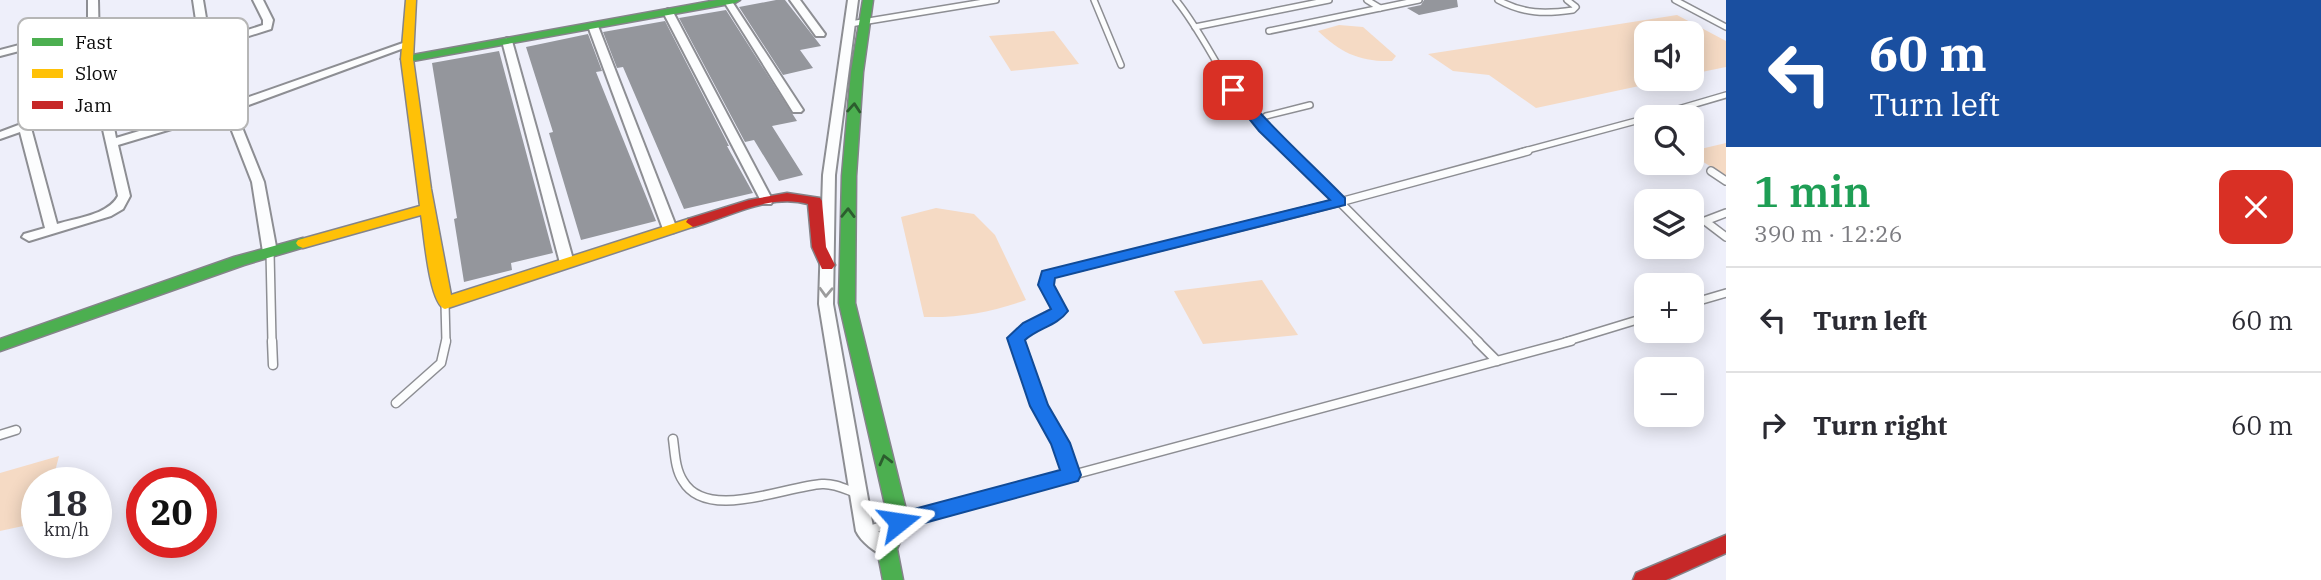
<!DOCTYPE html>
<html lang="en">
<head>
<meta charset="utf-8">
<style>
	:root { --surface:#fff; --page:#f2f2f3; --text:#2b2b33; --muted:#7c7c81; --line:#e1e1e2 }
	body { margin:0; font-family:"IBM Plex Serif",serif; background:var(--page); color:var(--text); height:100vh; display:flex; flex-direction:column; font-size:26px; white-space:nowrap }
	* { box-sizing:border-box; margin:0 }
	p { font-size:23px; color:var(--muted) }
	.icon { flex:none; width:38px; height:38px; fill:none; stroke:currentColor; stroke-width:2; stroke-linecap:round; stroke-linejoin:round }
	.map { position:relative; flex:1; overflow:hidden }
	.sheet { display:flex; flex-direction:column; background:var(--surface); width:595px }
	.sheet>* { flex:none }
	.banner { background:#1a4fa0; color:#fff; overflow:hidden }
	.fabs { position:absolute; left:1634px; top:21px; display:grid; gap:14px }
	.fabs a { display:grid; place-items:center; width:70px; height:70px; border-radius:14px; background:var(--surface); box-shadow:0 4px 18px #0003; font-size:35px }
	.speed { position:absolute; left:21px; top:467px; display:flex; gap:14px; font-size:35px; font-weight:700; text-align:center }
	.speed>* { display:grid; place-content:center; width:91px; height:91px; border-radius:50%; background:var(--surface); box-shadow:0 4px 18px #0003; line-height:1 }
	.speed small { font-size:18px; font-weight:400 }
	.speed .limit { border:10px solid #d22; background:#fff; color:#111 }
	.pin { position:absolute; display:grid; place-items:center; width:60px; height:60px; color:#fff; margin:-30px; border-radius:14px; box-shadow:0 4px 10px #0006 }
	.me { position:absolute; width:77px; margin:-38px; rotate:75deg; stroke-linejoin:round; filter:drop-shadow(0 0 5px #0008) }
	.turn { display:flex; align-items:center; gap:24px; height:147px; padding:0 28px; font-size:32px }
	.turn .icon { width:91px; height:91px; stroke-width:2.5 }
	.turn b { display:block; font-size:49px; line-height:60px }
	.round { display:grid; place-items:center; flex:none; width:74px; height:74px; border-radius:14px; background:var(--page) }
	.summary { display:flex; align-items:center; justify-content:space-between; height:119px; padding:0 28px }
	h1 { font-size:42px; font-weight:600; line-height:52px; color:#1e9e55 }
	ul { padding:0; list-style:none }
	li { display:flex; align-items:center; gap:21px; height:105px; padding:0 28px; border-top:2px solid var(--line) }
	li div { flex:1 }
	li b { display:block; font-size:26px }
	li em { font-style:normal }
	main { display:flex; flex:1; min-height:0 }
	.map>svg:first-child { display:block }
	.water { fill:#f5dac4 }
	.building { fill:#94969c }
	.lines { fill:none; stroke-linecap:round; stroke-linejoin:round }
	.lane-far2-casing { stroke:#8d8e93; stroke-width:8 }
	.lane-far1-casing { stroke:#8d8e93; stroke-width:10 }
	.lane-casing { stroke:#8d8e93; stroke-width:11 }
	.street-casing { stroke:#8d8e93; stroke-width:4 }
	.fast-casing { stroke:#848489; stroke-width:3 }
	.slow-casing { stroke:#848489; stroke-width:3 }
	.jam-casing { stroke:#848489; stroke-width:3 }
	.lane-far2 { stroke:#fcfdfe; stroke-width:5 }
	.lane-far1 { stroke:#fcfdfe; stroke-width:7 }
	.lane { stroke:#fcfdfe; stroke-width:8 }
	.street { fill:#fcfdfe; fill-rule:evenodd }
	.fast { fill:#4caf50; fill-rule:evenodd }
	.slow { fill:#ffc107; fill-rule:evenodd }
	.jam { fill:#c62828; fill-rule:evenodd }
	.oneway { stroke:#2c5d2e }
	.oneway2 { stroke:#9c9c9d }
	.route { fill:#1a73e8; stroke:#114b97; stroke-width:2 }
	.key { fill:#fff; stroke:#b6b6b6; stroke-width:2 }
	.key-label { font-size:19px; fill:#0b0b0b }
</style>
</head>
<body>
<main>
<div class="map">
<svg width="1726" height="580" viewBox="0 0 1726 580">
	<rect width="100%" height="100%" fill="#eeeffa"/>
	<!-- water -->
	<g class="water">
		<path d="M1677 15 1726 41V67L1692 74V33H1647V79H1672L1536 108 1489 75 1453 71 1428 54Z"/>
		<path d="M1339 25 1363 27 1396 56 1392 61C1360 62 1341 53 1318 31Z"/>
		<path d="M1054 31 1079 64 1011 71 989 36Z"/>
		<path d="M1726 143V176L1692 155V151Z"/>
		<path d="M936 208 974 214 995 235 1026 300C992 312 960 318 924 317L901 217Z"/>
		<path d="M1262 280 1298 335 1203 344 1174 291Z"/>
		<path d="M59 456 52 483H37V523L0 531V473Z"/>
	</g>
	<!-- building -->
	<g class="building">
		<path d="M776 0H785L821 46 800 50 813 68 783 75 739 7Z"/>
		<path d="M1424 0H1457L1458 7 1419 15 1407 8 1421 5Z"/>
		<path d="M726 10 797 121 772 126 803 175 779 181 754 140 745 142 679 18Z"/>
		<path d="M665 21 729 146H727L753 193 684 209 623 67 617 68 603 32Z"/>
		<path d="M588 34 602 71 596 72 656 221 581 240 549 133 553 132 526 47Z"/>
		<path d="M499 51 553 253 511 263 512 270 464 282 454 219 457 218 432 63Z"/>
	</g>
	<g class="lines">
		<defs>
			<g id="lane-far2">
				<path d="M1094 0 1121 65"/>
				<path d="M1176 0C1198 27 1213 59 1232 88 1248 113 1269 133 1291 152"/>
				<path d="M1367 0 1380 8"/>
				<path d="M1498 0C1524 14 1545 14 1573 10L1576 7 1567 0"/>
				<path d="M1675 0 1726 27"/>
				<path d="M850 24 996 0"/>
				<path d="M1195 27 1329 0"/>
				<path d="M1269 31 1419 0"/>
				<path d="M1651 117 1726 95"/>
				<path d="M1258 122 1266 116 1310 105"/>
				<path d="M1521 152 1647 118"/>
			</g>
			<g id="lane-far1">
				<path d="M1289 151 1479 342"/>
				<path d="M1711 171 1726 181"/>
				<path d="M1726 213 1705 221 1726 237"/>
				<path d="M270 252 272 342"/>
				<path d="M445 303 446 342"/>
				<path d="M1692 303 1726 293"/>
				<path d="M1017 342 1016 338 1021 334 1060 311 1046 285 1048 275 1340 202 1528 151"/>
				<path d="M1565 342 1647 317"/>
			</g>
			<g id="lane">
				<path d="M272 341 273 365"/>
				<path d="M1017 341 1027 373 1071 475"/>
				<path d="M1477 341 1497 361"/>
				<path d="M396 403 441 363 446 341"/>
				<path d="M0 435 16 430"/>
				<path d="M673 439C675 453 675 469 683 481 707 522 786 486 822 484 835 483 847 490 859 494"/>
				<path d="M905 520 1571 341"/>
				<path d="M868 530 893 523"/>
			</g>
			<g id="street">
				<path d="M88 0H98L99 49 116 138 222 106 200 47 193 0H203L210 42 263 25V20L253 0H263L273 20 271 29 211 48 232 103 403 43 412 45 235 110 264 182 277 252 275 255H265L263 252 252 182 225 113 118 145 130 196 123 209 111 216 29 241 22 237 24 234 45 228 20 132 0 139V132L95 96 88 33 0 56V50L88 27ZM97 103 118 196C108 215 76 218 57 224L31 128Z"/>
				<path d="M723 0H731L803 110 801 112H793Z"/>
				<path d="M790 0H800L825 34 824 36H816Z"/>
				<path d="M848 0H858L835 175 833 304 873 527 893 543 896 549 893 555 887 557C876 553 861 542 856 531L819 304 823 175Z"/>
				<path d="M668 9 673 12 773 201 771 204H763L761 201 663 12Z"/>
				<path d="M590 24 598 26 677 229 675 232 670 233 663 229 588 26Z"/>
				<path d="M507 38 512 41 574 263 567 267 560 263 502 41Z"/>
			</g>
			<g id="fast">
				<path d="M717 0H740L735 3 407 62 401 59 407 56Z"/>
				<path d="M863 0H873L863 72 856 176 855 303 909 522 897 549 903 580H883L877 549 889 522 839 303 842 176 851 72Z"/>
				<path d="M303 238 310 243 308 246 244 265 0 351V339L234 257Z"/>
			</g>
			<path id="slow" d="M406 0H416L413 59 431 189 451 295 688 219H698L700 222 698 225 445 309C429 304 424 232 421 215L303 248 298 246 296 243 298 240 420 206 401 59Z"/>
			<g id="jam">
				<path d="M787 193 820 198 822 201 826 247 835 265 832 269H822L812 247 808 204C770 193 729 217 693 227L686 222 688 219 749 200Z"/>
				<path d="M1726 535V553L1666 580H1633L1636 573Z"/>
			</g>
		</defs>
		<!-- lane-far2 casing -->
		<use href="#lane-far2" class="lane-far2-casing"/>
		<!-- lane-far1 casing -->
		<use href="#lane-far1" class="lane-far1-casing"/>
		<!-- lane casing -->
		<use href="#lane" class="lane-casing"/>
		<!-- street casing -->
		<use href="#street" class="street-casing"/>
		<!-- fast casing -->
		<use href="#fast" class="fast-casing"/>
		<!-- slow casing -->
		<use href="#slow" class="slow-casing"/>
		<!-- jam casing -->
		<use href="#jam" class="jam-casing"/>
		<!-- lane-far2 -->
		<use href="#lane-far2" class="lane-far2"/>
		<!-- lane-far1 -->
		<use href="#lane-far1" class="lane-far1"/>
		<!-- lane -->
		<use href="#lane" class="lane"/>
		<!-- street -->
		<use href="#street" class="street"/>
		<!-- fast -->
		<use href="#fast" class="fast"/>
		<!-- slow -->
		<use href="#slow" class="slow"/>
		<!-- jam -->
		<use href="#jam" class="jam"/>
	</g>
	<!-- one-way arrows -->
	<defs><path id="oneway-chevron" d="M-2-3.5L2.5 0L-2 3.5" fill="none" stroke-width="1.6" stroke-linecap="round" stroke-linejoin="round" transform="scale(1.75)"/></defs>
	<g class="oneway">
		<use href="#oneway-chevron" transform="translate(854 108) rotate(-86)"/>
		<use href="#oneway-chevron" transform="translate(848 213) rotate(-89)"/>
		<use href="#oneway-chevron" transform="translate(885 460) rotate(-104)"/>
	</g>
	<use class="oneway2" href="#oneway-chevron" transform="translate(826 292) rotate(92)"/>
	<!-- route -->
	<path class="route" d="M1233 86 1237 87C1270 127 1309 161 1345 198V205L1055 278 1054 285 1068 311C1057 326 1038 328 1025 340L1048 405 1070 443 1081 475 1078 481 899 530 892 528 889 522 892 516 899 513 1060 470 1051 444 1030 406 1007 338 1023 323 1051 309 1038 285 1042 271 1330 200 1259 131 1226 90Z"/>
	<!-- legend -->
	<rect x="18" y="18" width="230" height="112" rx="10" class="key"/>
	<rect x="32" y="38" width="31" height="8" fill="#4caf50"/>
	<rect x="32" y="69" width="31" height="9" fill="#ffc107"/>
	<rect x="32" y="101" width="31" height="8" fill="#c62828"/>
	<g class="key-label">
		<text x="75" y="49">Fast</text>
		<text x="75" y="80">Slow</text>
		<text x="75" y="112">Jam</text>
	</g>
</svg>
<div class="fabs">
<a><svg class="icon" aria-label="sound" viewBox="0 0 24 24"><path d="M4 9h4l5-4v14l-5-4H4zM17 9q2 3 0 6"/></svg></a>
<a><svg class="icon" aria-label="search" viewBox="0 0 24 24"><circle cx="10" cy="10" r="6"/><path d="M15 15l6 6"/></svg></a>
<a><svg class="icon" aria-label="layers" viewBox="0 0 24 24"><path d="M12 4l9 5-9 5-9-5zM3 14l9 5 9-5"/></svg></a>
<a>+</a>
<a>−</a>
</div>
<div class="speed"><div>18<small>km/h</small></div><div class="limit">20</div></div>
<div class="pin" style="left:1233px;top:90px;background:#d93025"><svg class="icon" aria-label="arrive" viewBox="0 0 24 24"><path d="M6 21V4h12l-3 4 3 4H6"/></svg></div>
<svg class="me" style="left:899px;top:522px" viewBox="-20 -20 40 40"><path d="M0-17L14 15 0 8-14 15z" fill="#1a73e8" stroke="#fff" stroke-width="4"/></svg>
</div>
<section class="sheet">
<div class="banner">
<div class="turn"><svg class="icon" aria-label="left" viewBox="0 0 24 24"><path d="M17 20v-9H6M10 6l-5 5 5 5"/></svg><div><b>60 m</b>Turn left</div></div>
</div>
<div class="summary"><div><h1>1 min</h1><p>390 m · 12:26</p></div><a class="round" style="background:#d93025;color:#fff"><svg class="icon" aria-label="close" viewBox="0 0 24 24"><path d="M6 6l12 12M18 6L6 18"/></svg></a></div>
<ul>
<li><svg class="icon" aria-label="left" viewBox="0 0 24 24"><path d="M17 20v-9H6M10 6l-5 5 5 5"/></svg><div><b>Turn left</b></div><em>60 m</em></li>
<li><svg class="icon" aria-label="right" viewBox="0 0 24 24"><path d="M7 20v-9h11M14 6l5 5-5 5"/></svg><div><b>Turn right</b></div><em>60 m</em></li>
</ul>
</section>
</main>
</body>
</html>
